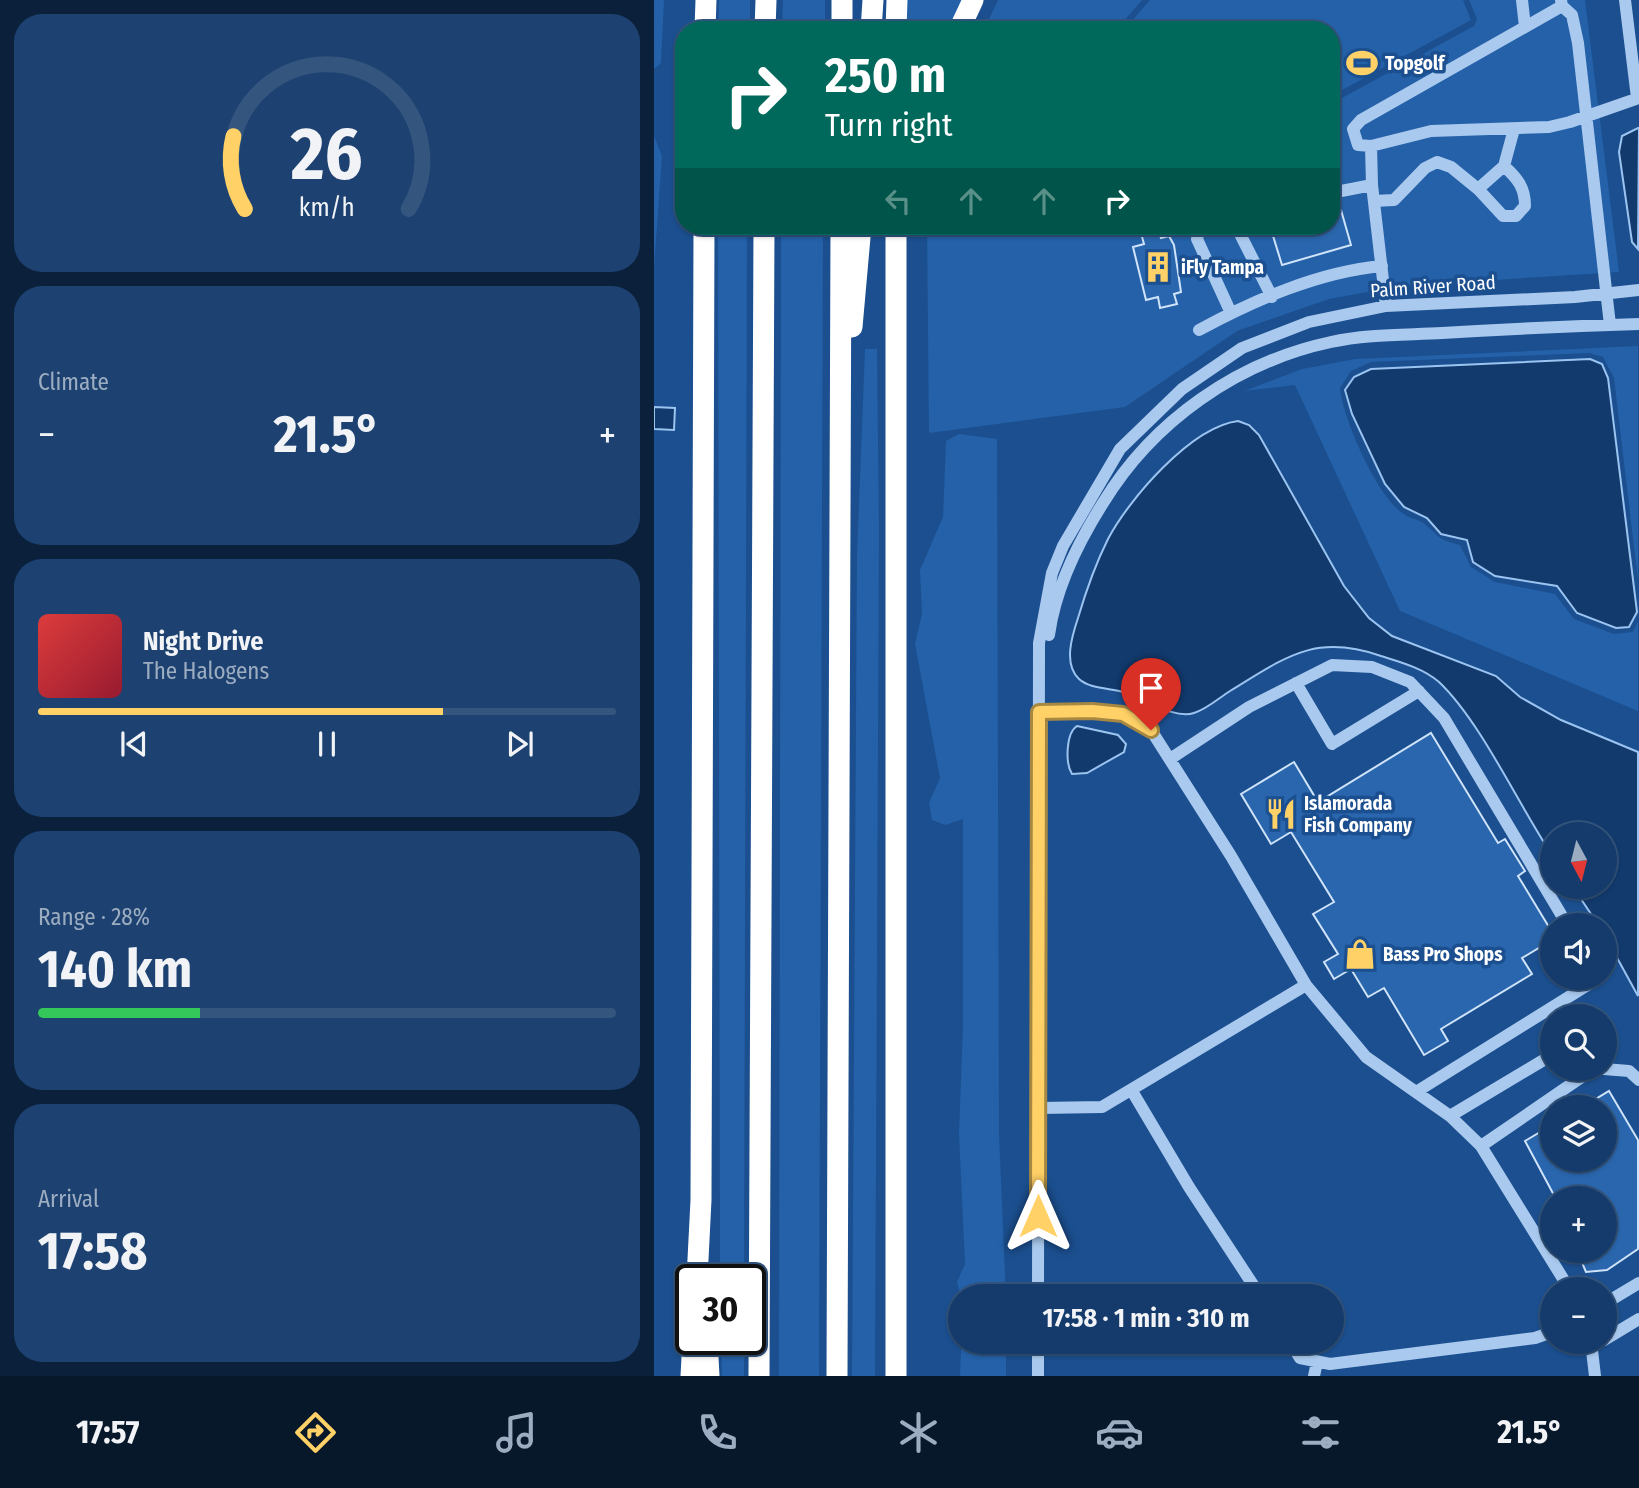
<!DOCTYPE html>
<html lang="en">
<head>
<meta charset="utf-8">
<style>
  :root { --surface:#143b6b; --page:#1d4271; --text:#f1f3f6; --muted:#9dadc1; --line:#33557e; --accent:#ffd166 }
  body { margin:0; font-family:"Fira Sans Condensed",sans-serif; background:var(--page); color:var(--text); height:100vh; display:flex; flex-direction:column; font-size:26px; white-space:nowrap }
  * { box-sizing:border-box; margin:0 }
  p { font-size:23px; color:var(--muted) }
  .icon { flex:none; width:38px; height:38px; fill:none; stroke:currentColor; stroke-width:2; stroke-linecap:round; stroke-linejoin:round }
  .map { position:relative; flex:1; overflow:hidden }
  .side { display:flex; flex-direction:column; gap:14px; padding:14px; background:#0b203b; width:654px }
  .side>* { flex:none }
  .banner { position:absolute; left:21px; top:21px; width:665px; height:214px; border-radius:28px; box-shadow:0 2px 5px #0004,0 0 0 2px var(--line); background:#00695c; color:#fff; overflow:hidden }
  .needle { width:46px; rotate:173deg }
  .tools { position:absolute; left:886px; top:822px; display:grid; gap:14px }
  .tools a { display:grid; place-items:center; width:77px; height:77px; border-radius:50%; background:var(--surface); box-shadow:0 2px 5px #0004,0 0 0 2px var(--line); font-size:35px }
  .speed { position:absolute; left:21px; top:1264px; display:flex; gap:14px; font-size:35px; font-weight:700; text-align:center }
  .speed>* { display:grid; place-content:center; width:91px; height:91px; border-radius:50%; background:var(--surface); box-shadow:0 2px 5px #0004,0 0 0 2px var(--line); line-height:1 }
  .speed .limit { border:4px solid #111; border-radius:10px; background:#fff; color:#111 }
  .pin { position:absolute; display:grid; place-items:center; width:60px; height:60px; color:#fff; margin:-72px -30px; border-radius:50% 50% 50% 0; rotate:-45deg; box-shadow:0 0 7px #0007 }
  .pin .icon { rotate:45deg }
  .me { position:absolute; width:77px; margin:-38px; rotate:0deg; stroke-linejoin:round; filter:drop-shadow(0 0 5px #0008) }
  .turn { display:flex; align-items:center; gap:24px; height:147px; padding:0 35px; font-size:32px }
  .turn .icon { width:91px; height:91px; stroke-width:2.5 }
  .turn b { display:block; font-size:49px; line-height:60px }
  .lanes { display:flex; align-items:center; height:66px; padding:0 35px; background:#0003; justify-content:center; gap:35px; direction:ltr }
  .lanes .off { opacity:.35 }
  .big { font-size:52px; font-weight:700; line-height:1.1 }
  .side .card { flex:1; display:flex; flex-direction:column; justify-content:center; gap:10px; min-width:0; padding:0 24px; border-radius:28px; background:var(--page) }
  .side .dial { align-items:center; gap:0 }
  .dial svg { height:182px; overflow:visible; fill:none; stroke:var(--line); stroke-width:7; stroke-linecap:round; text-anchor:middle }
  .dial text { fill:var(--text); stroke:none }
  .song { display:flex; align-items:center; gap:21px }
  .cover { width:84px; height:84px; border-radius:10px; background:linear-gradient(135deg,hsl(0 70% 55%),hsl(350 70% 35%)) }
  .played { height:7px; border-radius:4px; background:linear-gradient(90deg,var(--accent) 70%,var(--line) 70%) }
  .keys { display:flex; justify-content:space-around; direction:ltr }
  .heat { display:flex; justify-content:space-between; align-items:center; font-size:38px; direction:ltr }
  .charge { height:10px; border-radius:5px; background:linear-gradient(90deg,#34c759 28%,var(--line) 0) }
  .trip { position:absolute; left:294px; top:1284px; width:396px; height:70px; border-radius:35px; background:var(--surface); box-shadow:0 2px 5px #0004,0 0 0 2px var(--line); font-weight:700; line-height:70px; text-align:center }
  .tab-bar { display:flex; height:112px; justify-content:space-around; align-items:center; background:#08182b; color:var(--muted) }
  .tab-bar .icon { width:49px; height:49px }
  .tab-bar .active { color:var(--accent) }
  .tab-bar b { font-size:32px; color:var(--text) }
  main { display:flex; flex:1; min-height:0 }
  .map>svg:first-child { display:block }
  .green { fill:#2461a8 }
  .water { fill:#123a6d; stroke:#9cc4f0; stroke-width:2 }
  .building { fill:#2a66ad; stroke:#cfe3fa; stroke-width:2 }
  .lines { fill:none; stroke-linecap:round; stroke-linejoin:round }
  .minor { stroke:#a9c9ee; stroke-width:12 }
  .highway { stroke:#fff; stroke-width:21 }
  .route-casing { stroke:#a68842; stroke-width:18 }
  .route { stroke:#ffd166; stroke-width:12 }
  .labels { text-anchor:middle; stroke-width:7; stroke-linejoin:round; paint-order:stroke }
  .poi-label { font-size:19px; font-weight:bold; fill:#fff; stroke:#1b4f8f; text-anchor:start }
  .street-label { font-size:19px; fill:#fff; stroke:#1b4f8f }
</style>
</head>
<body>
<main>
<section class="side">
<div class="card dial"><svg viewBox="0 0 100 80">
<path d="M14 69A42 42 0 1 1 86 69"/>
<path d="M14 69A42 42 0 0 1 9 37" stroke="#ffd166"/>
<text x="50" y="56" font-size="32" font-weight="700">26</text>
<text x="50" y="72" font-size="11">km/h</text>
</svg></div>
<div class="card"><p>Climate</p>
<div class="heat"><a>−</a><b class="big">21.5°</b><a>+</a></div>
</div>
<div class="card">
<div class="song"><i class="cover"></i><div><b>Night Drive</b><p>The Halogens</p></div></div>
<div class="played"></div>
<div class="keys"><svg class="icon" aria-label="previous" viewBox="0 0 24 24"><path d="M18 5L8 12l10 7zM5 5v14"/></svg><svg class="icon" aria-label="pause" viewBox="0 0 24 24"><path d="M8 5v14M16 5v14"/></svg><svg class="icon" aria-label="next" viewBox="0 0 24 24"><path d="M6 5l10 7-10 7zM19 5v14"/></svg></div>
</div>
<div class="card"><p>Range · 28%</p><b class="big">140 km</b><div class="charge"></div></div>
<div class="card"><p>Arrival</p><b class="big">17:58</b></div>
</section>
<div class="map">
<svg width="985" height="1376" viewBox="0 0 985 1376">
  <rect width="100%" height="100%" fill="#1b4f8f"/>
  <!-- green -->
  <path class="green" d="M0,0H10L7,63L0,69Z
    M65,0H96V30H64Z
    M129,0H171V30H128Z
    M250,0H312L299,30H250Z
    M344,0H488L462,30H330Z
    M496,0H809L817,20L677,96V30H470Z
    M815,0H931L965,272L746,286L675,299L583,331L471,407L275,433L273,226H677V104L820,26L823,19Z
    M0,136L8,156L0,268Z
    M64,226H93L90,1279H66Z
    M127,226H169L165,1376H125Z
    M984,346V581L960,378L949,357L935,353L717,362L697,371L686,388C689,419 722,493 747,512C753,518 764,519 771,524C787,538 783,539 806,545L817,567L841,582L901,594L920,619L960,634L979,632L984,621V711L746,611L641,385L590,391L648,369L701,359Z
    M211,349H223L225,530L221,1376H198L203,556Z
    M305,434L343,439L345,1135L352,1297H307L303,1282L311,1264L305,1134L309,1026V819L291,825L278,820L275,803L286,778L261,644L268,614L266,570L289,517L292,441Z
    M67,1339H90V1376H68Z
    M311,1342H352V1376H306L307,1349Z"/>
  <!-- water -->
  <path class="water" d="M984,128H985L984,249L978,242L965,152L968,136Z
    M936,359L948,364L954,378L983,612L975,627L962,628L923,613L903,586L841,576L819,562L813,540L787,534L773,518L750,507L731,484L698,414L691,390L700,377L717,369Z
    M0,407L21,408L20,430L0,429Z
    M584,421L595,425L605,435L690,586L715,618L738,636L842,676L866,697L907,720L984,752V996L950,934V926H945L919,887H950V835H898V855C864,804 827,722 785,682C769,668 746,662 727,656C661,633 632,657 576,691C565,698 553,709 540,713C519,720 490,697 470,692C456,688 436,689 425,679C409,664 418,636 424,618C432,591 441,565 454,539C475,499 537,427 584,421Z
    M423,726L464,735L472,744L470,752L433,773L418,774C411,763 412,733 423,726Z"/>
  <!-- building -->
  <path class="building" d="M687,210L697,245L628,265L616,226H677V213Z
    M504,229L507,238L515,236L520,245L527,292L520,294L523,304L506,308L504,297L492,300L479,247L490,244L487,233Z
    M777,733L844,843L851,839L871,871L864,876L898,932V940L868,958L878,974L787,1029L794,1041L770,1055L730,988L714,997L697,969L680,979L670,962L684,954L659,914L680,902L637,832L617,844L587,794L640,762L664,802Z
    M955,1091L984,1140V1249L953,1270L932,1272L923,1251H950V1199H902L871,1141L898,1125V1160H950V1108H927Z"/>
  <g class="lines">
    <!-- minor -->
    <path class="minor" d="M868,0L871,27
      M907,0L908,6L918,15L924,43L956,325
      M971,0L983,98
      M908,6L707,120L699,129L704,145L717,146L777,131L895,127L916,122L985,98
      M717,146L718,185L732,306
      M824,189L849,216H862L871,206C871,187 863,178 850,166
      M677,193L718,185
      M720,201L740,200L771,168L783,162L797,167L824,189L850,166L860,129
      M561,226L545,230L543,239L577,313
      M582,226L618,297
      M545,330C601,300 664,272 728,266
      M395,635C401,590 425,541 449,503C499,421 583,362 677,342C712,334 752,335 788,333C854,329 919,326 985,324
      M642,683L678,744L765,691
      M385,712L438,711L469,714L497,730L577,856L652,985L712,1057L796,1116L827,1146L916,1290
      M516,759L595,707L678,665L718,667L756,682L790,718L914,926
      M950,1069L975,1071L985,1080
      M478,1091L535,1187L607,1297
      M762,1092L945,978
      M385,1108L448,1107L652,985
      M796,1116L898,1055
      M827,1146L935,1072L948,1069
      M384,1297L385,643L398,573L409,546L466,449L528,389L588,348L655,322L732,306L921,297L985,290
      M950,1304L985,1283
      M950,1340L985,1319
      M636,1342L646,1358L676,1364L881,1338L898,1332
      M937,1342L941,1376
      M384,1376V1342
      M660,1376L663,1362"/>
    <!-- highway -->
    <path class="highway" d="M51,30L52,0
      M111,30L112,0
      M188,30V0
      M217,30L219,0
      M242,30L243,0
      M305,30L319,0
      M198,327L207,226
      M43,1279L47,1200L50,226
      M53,1339L55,1376
      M37,1376L39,1339
      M105,1376L110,226
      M183,1376L187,226
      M242,1376V226"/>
  </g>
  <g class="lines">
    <defs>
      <path id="route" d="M384,1216L385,712L438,711L469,714L497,730"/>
    </defs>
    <!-- route casing -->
    <use href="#route" class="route-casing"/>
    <!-- route -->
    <use href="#route" class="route"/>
  </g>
  <!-- icons -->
  <defs>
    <symbol id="stadium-bare" viewBox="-9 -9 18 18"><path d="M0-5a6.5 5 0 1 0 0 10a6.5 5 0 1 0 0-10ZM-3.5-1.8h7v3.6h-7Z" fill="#ffd166" stroke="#1b4f8f" stroke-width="2.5" paint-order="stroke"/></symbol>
    <symbol id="building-bare" viewBox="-9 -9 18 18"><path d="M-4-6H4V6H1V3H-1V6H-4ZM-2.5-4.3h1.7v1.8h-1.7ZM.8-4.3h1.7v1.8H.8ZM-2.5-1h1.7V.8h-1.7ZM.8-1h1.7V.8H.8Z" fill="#ffd166" stroke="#1b4f8f" stroke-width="2.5" paint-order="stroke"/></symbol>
    <symbol id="restaurant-bare" viewBox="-9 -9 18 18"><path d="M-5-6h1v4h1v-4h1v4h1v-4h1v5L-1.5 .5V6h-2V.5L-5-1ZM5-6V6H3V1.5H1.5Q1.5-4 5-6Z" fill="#ffd166" stroke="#1b4f8f" stroke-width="2.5" paint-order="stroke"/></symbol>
    <symbol id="shop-bare" viewBox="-9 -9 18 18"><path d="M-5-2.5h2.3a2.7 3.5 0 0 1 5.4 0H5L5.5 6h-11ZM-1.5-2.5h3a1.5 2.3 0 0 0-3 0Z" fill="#ffd166" stroke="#1b4f8f" stroke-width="2.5" paint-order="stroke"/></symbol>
  </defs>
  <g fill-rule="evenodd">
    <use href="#stadium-bare" x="686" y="41" width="44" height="44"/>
    <use href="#building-bare" x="482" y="245" width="44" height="44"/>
    <use href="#restaurant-bare" x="605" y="792" width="44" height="44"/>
    <use href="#shop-bare" x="684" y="932" width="44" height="44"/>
  </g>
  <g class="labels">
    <!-- poi labels -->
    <g class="poi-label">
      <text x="731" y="70">Topgolf</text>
      <text x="527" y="274">iFly Tampa</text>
      <text x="650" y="810">Islamorada<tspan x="650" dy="22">Fish Company</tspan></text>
      <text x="729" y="961">Bass Pro Shops</text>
    </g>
    <!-- street labels -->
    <g class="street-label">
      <text transform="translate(779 286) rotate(-4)" y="7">Palm River Road</text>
    </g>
  </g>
</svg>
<div class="tools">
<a><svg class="needle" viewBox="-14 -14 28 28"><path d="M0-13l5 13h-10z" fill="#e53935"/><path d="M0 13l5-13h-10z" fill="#9dadc1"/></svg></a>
<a><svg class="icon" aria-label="sound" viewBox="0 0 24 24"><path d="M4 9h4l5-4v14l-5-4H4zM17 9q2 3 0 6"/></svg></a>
<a><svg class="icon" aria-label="search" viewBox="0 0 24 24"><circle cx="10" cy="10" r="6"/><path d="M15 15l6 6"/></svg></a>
<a><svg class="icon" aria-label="layers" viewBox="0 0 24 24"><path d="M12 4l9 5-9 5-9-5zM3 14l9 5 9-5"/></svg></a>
<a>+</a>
<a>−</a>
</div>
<div class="speed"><div class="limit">30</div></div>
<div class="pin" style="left:497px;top:730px;background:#d93025"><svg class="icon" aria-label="arrive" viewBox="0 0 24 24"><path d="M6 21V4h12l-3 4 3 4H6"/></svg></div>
<svg class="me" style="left:384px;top:1216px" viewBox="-20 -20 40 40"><path d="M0-17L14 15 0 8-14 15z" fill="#ffd166" stroke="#fff" stroke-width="4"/></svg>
<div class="trip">17:58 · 1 min · 310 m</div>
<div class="banner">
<div class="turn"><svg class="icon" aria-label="right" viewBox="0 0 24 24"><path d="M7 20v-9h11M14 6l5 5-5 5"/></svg><div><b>250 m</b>Turn right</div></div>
<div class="lanes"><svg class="icon off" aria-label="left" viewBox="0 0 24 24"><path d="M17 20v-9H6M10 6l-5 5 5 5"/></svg><svg class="icon off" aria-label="ahead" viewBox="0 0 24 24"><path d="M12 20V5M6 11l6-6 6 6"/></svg><svg class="icon off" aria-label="ahead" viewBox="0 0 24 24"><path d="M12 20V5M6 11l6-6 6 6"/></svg><svg class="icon" aria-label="right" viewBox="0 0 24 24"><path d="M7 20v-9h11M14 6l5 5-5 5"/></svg></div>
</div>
</div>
</main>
<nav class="tab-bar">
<b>17:57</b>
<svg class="icon active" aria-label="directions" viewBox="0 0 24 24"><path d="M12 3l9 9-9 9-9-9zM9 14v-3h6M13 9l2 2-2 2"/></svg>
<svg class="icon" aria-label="music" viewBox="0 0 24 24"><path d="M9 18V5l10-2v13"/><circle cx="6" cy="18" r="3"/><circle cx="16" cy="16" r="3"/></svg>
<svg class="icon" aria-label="phone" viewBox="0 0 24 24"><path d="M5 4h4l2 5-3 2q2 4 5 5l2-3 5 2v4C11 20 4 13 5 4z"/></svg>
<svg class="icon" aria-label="climate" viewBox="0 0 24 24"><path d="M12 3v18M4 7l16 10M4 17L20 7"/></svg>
<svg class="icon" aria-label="car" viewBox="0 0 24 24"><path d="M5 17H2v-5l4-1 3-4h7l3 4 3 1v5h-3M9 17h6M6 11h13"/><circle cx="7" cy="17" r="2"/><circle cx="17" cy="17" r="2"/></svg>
<svg class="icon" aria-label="filters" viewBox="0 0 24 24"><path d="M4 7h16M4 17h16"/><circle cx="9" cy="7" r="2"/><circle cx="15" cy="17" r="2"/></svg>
<b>21.5°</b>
</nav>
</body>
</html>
